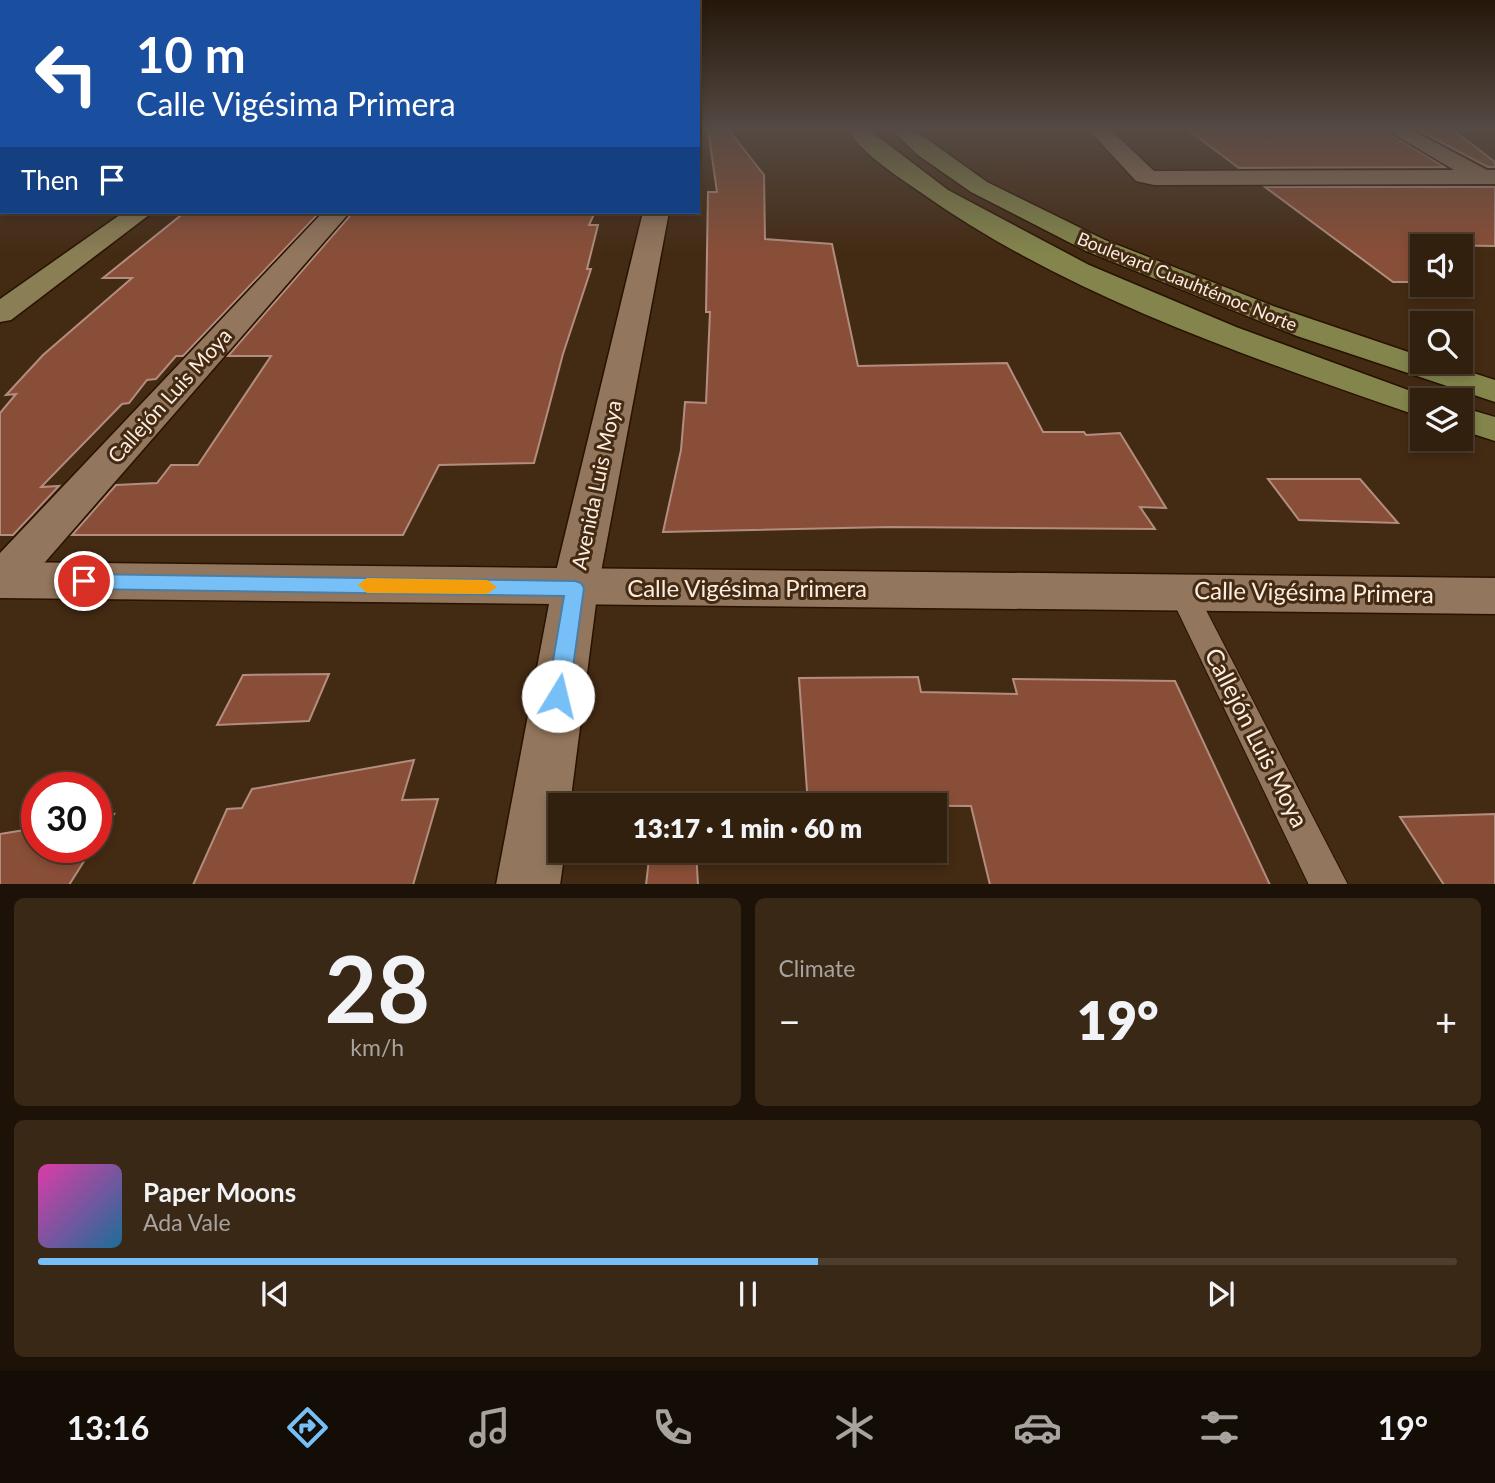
<!DOCTYPE html>
<html lang="en">
<head>
<meta charset="utf-8">
<style>
  :root { --surface:#32200e; --page:#3a2817; --text:#f1f3f6; --muted:#a8a39e; --line:#4d3e2e; --accent:#77c0f7 }
  body { margin:0; font-family:Lato,sans-serif; background:var(--page); color:var(--text); height:100vh; display:flex; flex-direction:column; font-size:26px; white-space:nowrap }
  * { box-sizing:border-box; margin:0 }
  p { font-size:23px; color:var(--muted) }
  .icon { flex:none; width:38px; height:38px; fill:none; stroke:currentColor; stroke-width:2; stroke-linecap:round; stroke-linejoin:round }
  .map { position:relative; height:884px; overflow:hidden }
  .panel { display:flex; flex-direction:column; gap:14px; padding:14px; background:#1c1208; flex:1 }
  .panel>* { flex:none }
  .banner { position:absolute; left:0px; top:0px; width:700px; height:214px; box-shadow:0 4px 10px #0003,0 0 0 2px var(--line); background:#1a4fa0; color:#fff; overflow:hidden }
  .buttons { position:absolute; left:1410px; top:234px; display:grid; gap:14px }
  .buttons a { display:grid; place-items:center; width:63px; height:63px; border-radius:0px; background:var(--surface); box-shadow:0 4px 10px #0003,0 0 0 2px var(--line); font-size:35px }
  .speed { position:absolute; left:21px; top:772px; display:flex; gap:14px; font-size:35px; font-weight:700; text-align:center }
  .speed>* { display:grid; place-content:center; width:91px; height:91px; border-radius:50%; background:var(--surface); box-shadow:0 4px 10px #0003,0 0 0 2px var(--line); line-height:1 }
  .speed .limit { border:10px solid #d22; background:#fff; color:#111 }
  .pin { position:absolute; display:grid; place-items:center; width:60px; height:60px; color:#fff; margin:-30px; border:4px solid #fff; border-radius:50%; box-shadow:0 2px 7px #0007 }
  .me { position:absolute; width:77px; margin:-38px; rotate:9deg; stroke-linejoin:round; filter:drop-shadow(0 0 5px #0008) }
  .turn { display:flex; align-items:center; gap:24px; height:147px; padding:0 21px; font-size:32px }
  .turn .icon { width:91px; height:91px; stroke-width:2.5 }
  .turn b { display:block; font-size:49px; line-height:60px }
  .then { display:flex; align-items:center; height:66px; padding:0 21px; background:#0003; gap:14px; font-size:26px }
  .big { font-size:52px; font-weight:800; line-height:1.1 }
  .panel .widget { flex:1; display:flex; flex-direction:column; justify-content:center; gap:10px; min-width:0; padding:0 24px; border-radius:10px; background:var(--page) }
  .panel .dial { align-items:center; gap:0 }
  .dial b { font-size:91px; line-height:1 }
  .song { display:flex; align-items:center; gap:21px }
  .cover { width:84px; height:84px; border-radius:10px; background:linear-gradient(135deg,hsl(320 70% 55%),hsl(200 70% 35%)) }
  .played { height:7px; border-radius:4px; background:linear-gradient(90deg,var(--accent) 55%,var(--line) 55%) }
  .keys { display:flex; justify-content:space-around; direction:ltr }
  .heat { display:flex; justify-content:space-between; align-items:center; font-size:38px; direction:ltr }
  .panel .tiles { flex:1; display:grid; gap:14px; grid-template-columns:1fr 1fr }
  .widget:last-child { grid-column:span 2 }
  .trip { position:absolute; left:548px; top:793px; width:399px; height:70px; border-radius:0px; background:var(--surface); box-shadow:0 4px 10px #0003,0 0 0 2px var(--line); font-weight:800; line-height:70px; text-align:center }
  .tabs { display:flex; height:112px; justify-content:space-around; align-items:center; background:#140d06; color:var(--muted) }
  .tabs .icon { width:49px; height:49px }
  .tabs .current { color:var(--accent) }
  .tabs b { font-size:32px; color:var(--text) }
  .map>svg:first-child { display:block }
  .building { fill:#894e37; stroke:#b38d7f; stroke-width:2 }
  .lines { fill:none; stroke-linecap:round; stroke-linejoin:round }
  .service-casing { stroke:#281200; stroke-width:2 }
  .minor-casing { stroke:#281200; stroke-width:3 }
  .tertiary-casing { stroke:#281200; stroke-width:3 }
  .secondary-casing { stroke:#281200; stroke-width:3 }
  .primary-casing { stroke:#281200; stroke-width:3 }
  .service { fill:#92765d; fill-rule:evenodd }
  .minor { fill:#92765d; fill-rule:evenodd }
  .tertiary { fill:#92765d; fill-rule:evenodd }
  .secondary { fill:#8a7e55; fill-rule:evenodd }
  .primary { fill:#83854d; fill-rule:evenodd }
  .route { fill:#77c0f7; stroke:#4d7da1; stroke-width:2 }
  .slow { fill:#f59e0b }
  .labels { text-anchor:middle; stroke-width:6; stroke-linejoin:round; paint-order:stroke }
  .far-street-label { font-size:18px; fill:#fdecdf; stroke:#432a13 }
  .street-label { font-size:21px; fill:#fdecdf; stroke:#432a13 }
  .near-street-label { font-size:24px; fill:#fdecdf; stroke:#432a13 }
</style>
</head>
<body>
<div class="map">
<svg width="1495" height="885" viewBox="0 0 1495 885">
  <rect width="100%" height="100%" fill="#432a13"/>
  <!-- building -->
  <path class="building" d="M708,129H728L764,175L765,239L832,244L858,366L1007,363L1043,432H1084L1086,435L1120,433L1166,508L1140,507L1155,529L889,527L663,532L681,450L685,402L706,403L710,312H706L708,192H717Z
    M1187,129H1382L1445,167L1239,168Z
    M1416,129H1452L1495,162V167H1488Z
    M1265,187H1495V246L1423,245V282H1393Z
    M185,212H320L183,356H176L156,379L147,380L129,403L122,404L41,487L59,486L13,535H0V413L16,394L6,395L43,355L132,278H103Z
    M353,212H595L589,225H598L587,269H591L563,354L534,463L439,465L403,535H72L116,485L157,483L171,465H198L271,356H228Z
    M1268,479H1360L1398,523L1299,520Z
    M329,674L309,721L217,725L243,675Z
    M918,677L921,692L1017,694L1013,679L1175,681L1270,885H990L971,806L808,805L799,678Z
    M414,760L402,800L438,799L413,885H193L227,809L242,808L252,789Z
    M114,814L96,842V817Z
    M1495,814V885H1444L1400,817Z
    M37,828V847H93L69,885H0V834Z
    M650,850H696L698,885H646Z"/>
  <g class="lines">
    <defs>
      <path id="service" d="M1182,580L1192,583L1348,885H1309L1168,591L1172,583Z"/>
      <path id="minor" d="M1088,129H1110L1154,171L1454,170L1385,129H1410L1487,170H1495V184L1154,185L1136,181Z
        M0,168H2V182H0Z
        M323,212H350L19,592L0,597V553Z
        M643,212H669L598,588L570,805H560V850H565L560,885H496L552,588Z"/>
      <path id="tertiary" d="M0,562L1495,578V614L0,598Z"/>
      <path id="secondary" d="M124,212H153L11,320L0,322V299Z"/>
      <path id="primary" d="M846,129H868L948,190L1089,265L1236,327L1438,401H1423V416L1410,413C1244,355 1068,296 923,194C897,176 864,155 846,129Z
        M891,129H913L987,182L1105,240L1273,306L1423,357V362H1439L1495,380V402L1297,336L1086,251L971,192L918,155Z
        M1461,407L1495,417V441L1461,430Z"/>
    </defs>
    <!-- service casing -->
    <use href="#service" class="service-casing"/>
    <!-- minor casing -->
    <use href="#minor" class="minor-casing"/>
    <!-- tertiary casing -->
    <use href="#tertiary" class="tertiary-casing"/>
    <!-- secondary casing -->
    <use href="#secondary" class="secondary-casing"/>
    <!-- primary casing -->
    <use href="#primary" class="primary-casing"/>
    <!-- service -->
    <use href="#service" class="service"/>
    <!-- minor -->
    <use href="#minor" class="minor"/>
    <!-- tertiary -->
    <use href="#tertiary" class="tertiary"/>
    <!-- secondary -->
    <use href="#secondary" class="secondary"/>
    <!-- primary -->
    <use href="#primary" class="primary"/>
  </g>
  <!-- sky -->
  <linearGradient id="sky" x2="0" y2="1"><stop stop-color="#25170a"/><stop offset="0.51" stop-color="#554a44"/><stop offset="1" stop-color="#554a44" stop-opacity="0"/></linearGradient>
  <rect width="1495" height="253" fill="url(#sky)"/>
  <!-- route -->
  <path class="route" d="M84,574L575,581L581,583L584,588L569,696L566,703L558,706L550,703L547,696L564,596L84,589L75,581Z"/>
  <!-- slow -->
  <path class="slow" d="M367,578L487,580L497,587L487,594L367,593L358,585Z"/>
  <g class="labels">
    <!-- far-street labels -->
    <g class="far-street-label">
      <text transform="translate(1187 282) rotate(22)" y="6">Boulevard Cuauhtémoc Norte</text>
    </g>
    <!-- street labels -->
    <g class="street-label">
      <text transform="translate(170 396) rotate(-48)" y="7">Callejón Luis Moya</text>
      <text transform="translate(597 485) rotate(-78)" y="7">Avenida Luis Moya</text>
    </g>
    <!-- near-street labels -->
    <g class="near-street-label">
      <text x="747" y="597">Calle Vigésima Primera</text>
      <text transform="translate(1314 593) rotate(1)" y="8">Calle Vigésima Primera</text>
      <text transform="translate(1256 738) rotate(63)" y="8">Callejón Luis Moya</text>
    </g>
  </g>
</svg>
<div class="buttons">
<a><svg class="icon" aria-label="sound" viewBox="0 0 24 24"><path d="M4 9h4l5-4v14l-5-4H4zM17 9q2 3 0 6"/></svg></a>
<a><svg class="icon" aria-label="search" viewBox="0 0 24 24"><circle cx="10" cy="10" r="6"/><path d="M15 15l6 6"/></svg></a>
<a><svg class="icon" aria-label="layers" viewBox="0 0 24 24"><path d="M12 4l9 5-9 5-9-5zM3 14l9 5 9-5"/></svg></a>
</div>
<div class="speed"><div class="limit">30</div></div>
<div class="pin" style="left:84px;top:581px;background:#d93025"><svg class="icon" aria-label="arrive" viewBox="0 0 24 24"><path d="M6 21V4h12l-3 4 3 4H6"/></svg></div>
<svg class="me" style="left:558px;top:696px" viewBox="-20 -20 40 40"><circle r="19" fill="#fff"/><path d="M0-13L10 11 0 6-10 11z" fill="#77c0f7"/></svg>
<div class="trip">13:17 · 1 min · 60 m</div>
<div class="banner">
<div class="turn"><svg class="icon" aria-label="left" viewBox="0 0 24 24"><path d="M17 20v-9H6M10 6l-5 5 5 5"/></svg><div><b>10 m</b>Calle Vigésima Primera</div></div>
<div class="then">Then<svg class="icon" aria-label="arrive" viewBox="0 0 24 24"><path d="M6 21V4h12l-3 4 3 4H6"/></svg></div>
</div>
</div>
<section class="panel">
<div class="tiles">
<div class="widget dial"><b>28</b><p>km/h</p></div>
<div class="widget"><p>Climate</p>
<div class="heat"><a>−</a><b class="big">19°</b><a>+</a></div>
</div>
<div class="widget">
<div class="song"><i class="cover"></i><div><b>Paper Moons</b><p>Ada Vale</p></div></div>
<div class="played"></div>
<div class="keys"><svg class="icon" aria-label="previous" viewBox="0 0 24 24"><path d="M18 5L8 12l10 7zM5 5v14"/></svg><svg class="icon" aria-label="pause" viewBox="0 0 24 24"><path d="M8 5v14M16 5v14"/></svg><svg class="icon" aria-label="next" viewBox="0 0 24 24"><path d="M6 5l10 7-10 7zM19 5v14"/></svg></div>
</div>
</div>
</section>
<nav class="tabs">
<b>13:16</b>
<svg class="icon current" aria-label="directions" viewBox="0 0 24 24"><path d="M12 3l9 9-9 9-9-9zM9 14v-3h6M13 9l2 2-2 2"/></svg>
<svg class="icon" aria-label="music" viewBox="0 0 24 24"><path d="M9 18V5l10-2v13"/><circle cx="6" cy="18" r="3"/><circle cx="16" cy="16" r="3"/></svg>
<svg class="icon" aria-label="phone" viewBox="0 0 24 24"><path d="M5 4h4l2 5-3 2q2 4 5 5l2-3 5 2v4C11 20 4 13 5 4z"/></svg>
<svg class="icon" aria-label="climate" viewBox="0 0 24 24"><path d="M12 3v18M4 7l16 10M4 17L20 7"/></svg>
<svg class="icon" aria-label="car" viewBox="0 0 24 24"><path d="M5 17H2v-5l4-1 3-4h7l3 4 3 1v5h-3M9 17h6M6 11h13"/><circle cx="7" cy="17" r="2"/><circle cx="17" cy="17" r="2"/></svg>
<svg class="icon" aria-label="filters" viewBox="0 0 24 24"><path d="M4 7h16M4 17h16"/><circle cx="9" cy="7" r="2"/><circle cx="15" cy="17" r="2"/></svg>
<b>19°</b>
</nav>
</body>
</html>
